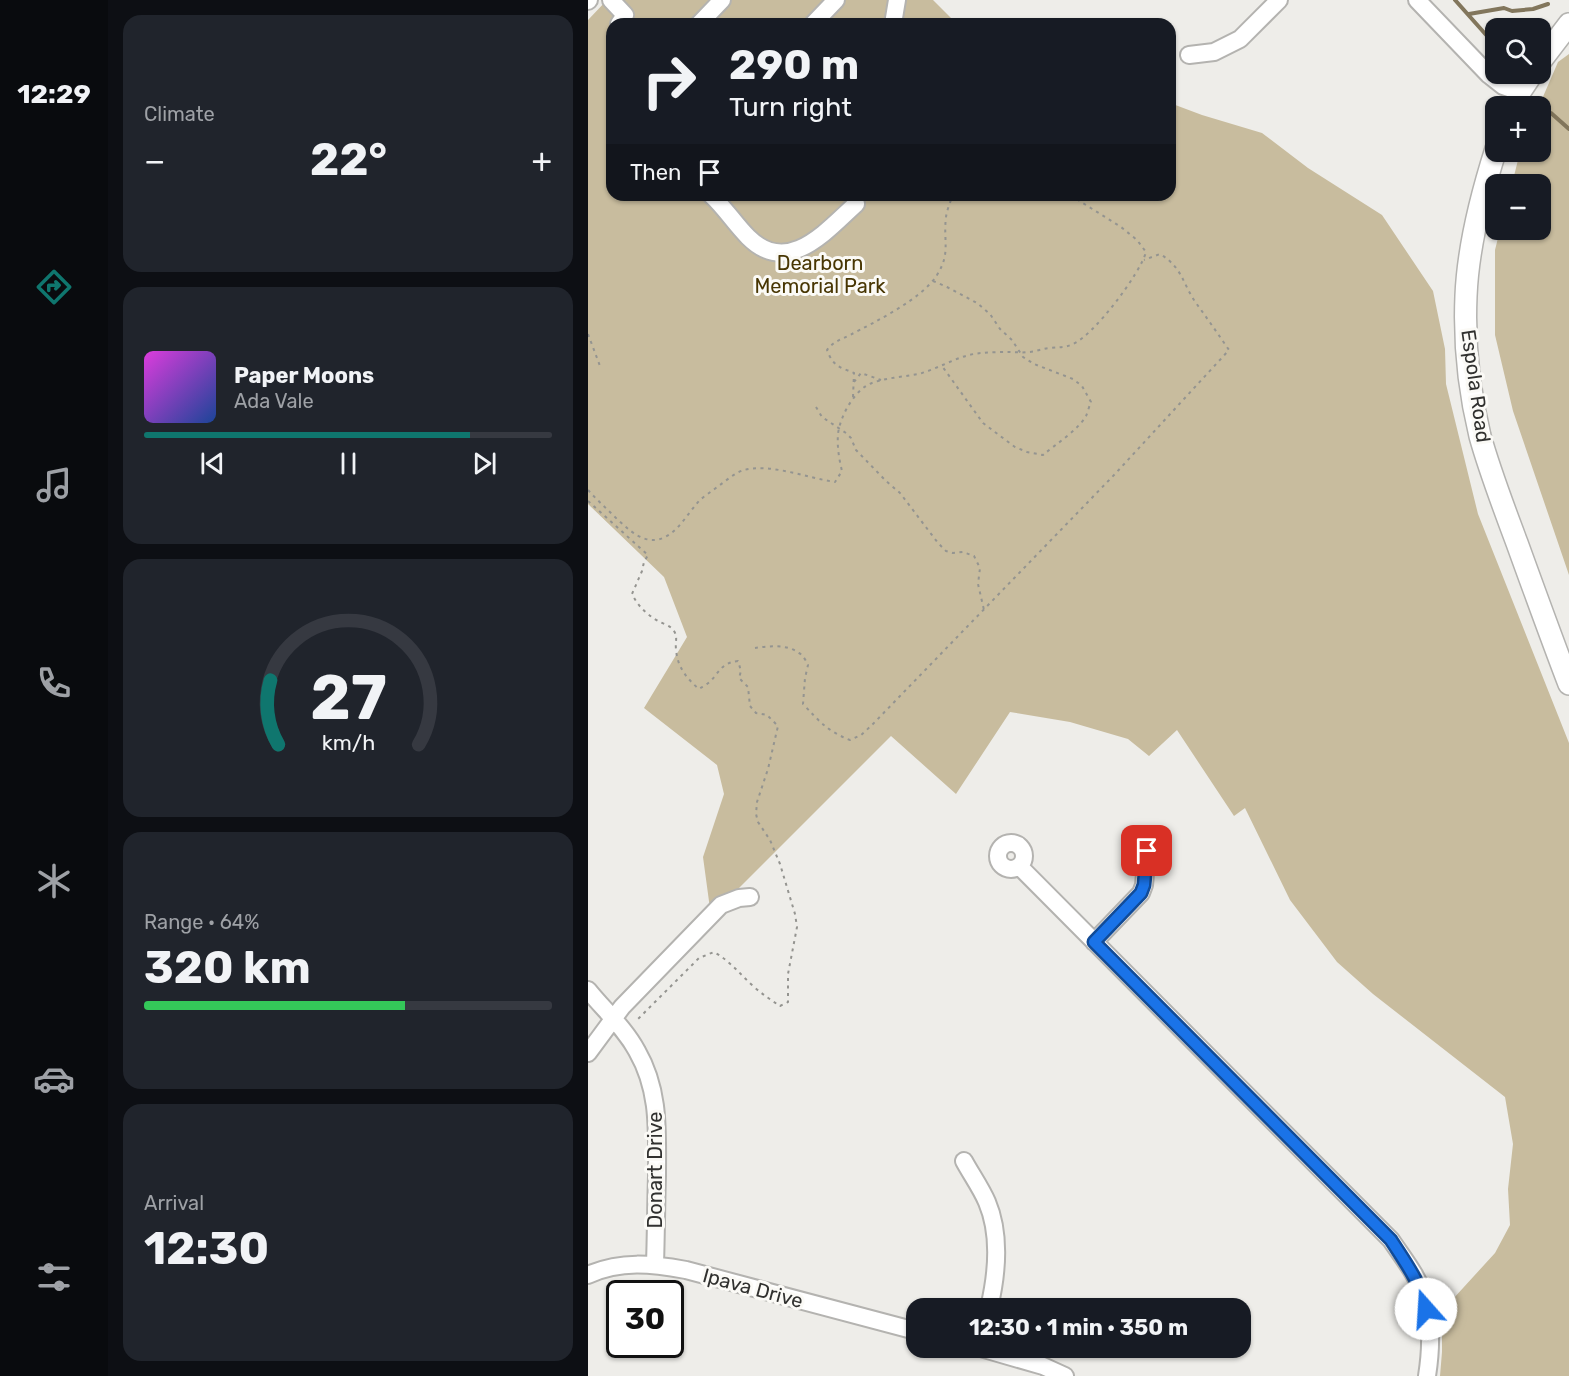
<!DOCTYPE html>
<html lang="en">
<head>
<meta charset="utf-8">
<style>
  :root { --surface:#171b24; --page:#20242c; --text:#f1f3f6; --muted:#9ea1a6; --line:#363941; --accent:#0f766e }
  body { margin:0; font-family:Rubik,sans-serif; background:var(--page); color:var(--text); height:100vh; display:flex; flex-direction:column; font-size:22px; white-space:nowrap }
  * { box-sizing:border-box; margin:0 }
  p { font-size:20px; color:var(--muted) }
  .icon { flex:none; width:33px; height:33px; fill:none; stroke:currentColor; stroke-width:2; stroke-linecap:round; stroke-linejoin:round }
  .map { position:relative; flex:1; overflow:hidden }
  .panel { display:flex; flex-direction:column; gap:15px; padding:15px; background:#0d0f14; width:480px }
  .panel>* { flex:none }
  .banner { position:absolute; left:18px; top:18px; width:570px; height:183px; border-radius:18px; box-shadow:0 2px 4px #0004; background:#171b24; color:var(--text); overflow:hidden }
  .controls { position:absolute; left:897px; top:18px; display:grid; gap:12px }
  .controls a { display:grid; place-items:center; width:66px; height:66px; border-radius:12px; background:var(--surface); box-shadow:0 2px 4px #0004; font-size:30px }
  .speed { position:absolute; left:18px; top:1280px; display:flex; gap:12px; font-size:30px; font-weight:700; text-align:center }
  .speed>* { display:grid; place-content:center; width:78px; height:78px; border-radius:50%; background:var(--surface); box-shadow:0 2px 4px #0004; line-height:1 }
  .speed .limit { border:3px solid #111; border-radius:9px; background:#fff; color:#111 }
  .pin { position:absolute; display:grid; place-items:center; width:51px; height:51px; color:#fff; margin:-26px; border-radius:12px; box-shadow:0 3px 9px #0006 }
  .me { position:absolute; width:66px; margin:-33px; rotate:341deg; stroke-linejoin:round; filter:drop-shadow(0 0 4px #0008) }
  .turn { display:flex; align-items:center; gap:21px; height:126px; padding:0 24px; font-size:27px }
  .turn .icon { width:78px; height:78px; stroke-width:2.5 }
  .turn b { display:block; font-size:42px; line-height:51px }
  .then { display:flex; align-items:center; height:57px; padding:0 24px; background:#0003; gap:12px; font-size:22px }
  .big { font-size:45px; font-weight:700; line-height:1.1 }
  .panel .widget { flex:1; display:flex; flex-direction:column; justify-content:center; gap:9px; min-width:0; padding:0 21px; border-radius:18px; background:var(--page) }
  .panel .dial { align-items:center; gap:0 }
  .dial svg { height:156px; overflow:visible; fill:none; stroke:var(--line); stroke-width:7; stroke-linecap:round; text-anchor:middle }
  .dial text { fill:var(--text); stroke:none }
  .song { display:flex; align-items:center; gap:18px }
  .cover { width:72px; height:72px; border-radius:9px; background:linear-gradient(135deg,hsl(300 70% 55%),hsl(220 70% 35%)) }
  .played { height:6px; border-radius:3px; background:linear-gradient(90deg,var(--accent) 80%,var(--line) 80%) }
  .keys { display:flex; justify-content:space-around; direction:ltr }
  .heat { display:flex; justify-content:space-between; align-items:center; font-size:33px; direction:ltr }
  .charge { height:9px; border-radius:4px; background:linear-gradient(90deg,#34c759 64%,var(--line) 0) }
  .trip { position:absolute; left:318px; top:1298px; width:345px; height:60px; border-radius:18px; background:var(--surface); box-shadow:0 2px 4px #0004; font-weight:700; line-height:60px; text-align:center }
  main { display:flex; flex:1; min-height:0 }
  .tabs { display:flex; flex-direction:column; width:108px; justify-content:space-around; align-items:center; background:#090b0e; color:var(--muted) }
  .tabs .icon { width:42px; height:42px }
  .tabs .active { color:var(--accent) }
  .tabs b { font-size:27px; color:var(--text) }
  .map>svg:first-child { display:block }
  .green { fill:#c8bc9e }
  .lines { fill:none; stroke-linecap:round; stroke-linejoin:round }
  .stream { stroke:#82765c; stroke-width:4 }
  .minor-casing { stroke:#b4b3b0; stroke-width:20 }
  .major-casing { stroke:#b4b3b0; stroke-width:24 }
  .path { stroke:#949490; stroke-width:2; stroke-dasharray:3 4.5; stroke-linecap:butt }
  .minor { stroke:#fff; stroke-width:16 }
  .major { stroke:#fff; stroke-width:21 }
  .route-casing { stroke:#114b97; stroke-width:15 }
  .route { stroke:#1a73e8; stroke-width:10 }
  .labels { text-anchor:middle; stroke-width:6; stroke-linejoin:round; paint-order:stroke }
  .park-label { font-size:20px; fill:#483603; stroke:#fbfaf6 }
  .street-label { font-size:20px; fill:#31312f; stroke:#fbfaf6 }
</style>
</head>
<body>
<main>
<nav class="tabs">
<b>12:29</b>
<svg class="icon active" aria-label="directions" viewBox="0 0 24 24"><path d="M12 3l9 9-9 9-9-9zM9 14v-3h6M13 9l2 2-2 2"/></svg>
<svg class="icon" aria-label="music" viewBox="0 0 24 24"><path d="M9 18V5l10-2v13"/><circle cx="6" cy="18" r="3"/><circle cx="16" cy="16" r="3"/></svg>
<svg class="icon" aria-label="phone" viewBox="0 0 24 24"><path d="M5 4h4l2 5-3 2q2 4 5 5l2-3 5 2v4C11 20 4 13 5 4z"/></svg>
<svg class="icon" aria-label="climate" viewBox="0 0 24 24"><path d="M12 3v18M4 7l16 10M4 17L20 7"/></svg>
<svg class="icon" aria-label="car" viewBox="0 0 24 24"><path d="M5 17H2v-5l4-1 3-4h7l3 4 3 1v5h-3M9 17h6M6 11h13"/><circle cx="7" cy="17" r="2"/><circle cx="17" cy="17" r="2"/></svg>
<svg class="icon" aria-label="filters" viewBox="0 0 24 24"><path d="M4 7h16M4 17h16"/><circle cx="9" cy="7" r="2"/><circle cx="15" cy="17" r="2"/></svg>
</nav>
<section class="panel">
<div class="widget"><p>Climate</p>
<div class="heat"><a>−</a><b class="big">22°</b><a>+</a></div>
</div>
<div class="widget">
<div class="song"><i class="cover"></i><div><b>Paper Moons</b><p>Ada Vale</p></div></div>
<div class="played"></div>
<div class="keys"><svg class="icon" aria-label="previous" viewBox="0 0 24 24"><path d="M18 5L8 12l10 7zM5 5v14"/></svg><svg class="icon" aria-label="pause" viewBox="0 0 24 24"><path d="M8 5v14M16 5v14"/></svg><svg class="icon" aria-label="next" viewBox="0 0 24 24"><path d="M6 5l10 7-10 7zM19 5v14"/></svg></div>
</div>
<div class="widget dial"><svg viewBox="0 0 100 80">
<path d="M14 69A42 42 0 1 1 86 69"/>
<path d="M14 69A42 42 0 0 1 10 36" stroke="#0f766e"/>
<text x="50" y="56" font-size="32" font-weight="700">27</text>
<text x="50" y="72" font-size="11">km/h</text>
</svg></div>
<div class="widget"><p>Range · 64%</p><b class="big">320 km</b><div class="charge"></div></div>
<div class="widget"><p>Arrival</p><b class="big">12:30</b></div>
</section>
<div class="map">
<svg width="981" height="1376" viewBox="0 0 981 1376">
  <rect width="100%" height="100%" fill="#eeede9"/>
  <!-- green -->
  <path class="green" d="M19,0H345L369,24H24V195H582V103L614,115L674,133L720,168L794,215L845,291L857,349L858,384L890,514L981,743V1376H852L854,1352V1311L907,1253L922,1225L920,1189L925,1144L917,1097L785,994L749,962L702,900L657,808L646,816L589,730L561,756L540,739L482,722L422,712L368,794L303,736L123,916L115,857L136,794L129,765L56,708L99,637L76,577L0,504V20Z
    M981,54V575L925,411L907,335V250L912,230H952V184H924L932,152H952V106H951L970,62Z"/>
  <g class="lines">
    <!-- stream -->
    <path class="stream" d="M867,0L908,46
      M881,14L916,8L924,11L945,9L960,4
      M963,113L981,129"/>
    <defs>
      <path id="minor" d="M23,0L37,15L31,24
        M829,0L901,75L915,86L932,92
        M0,1L1,0
        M111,24L134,0
        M225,24L248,0
        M305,24L309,0
        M601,55L626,52L652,39L691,0
        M123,195C137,208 147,224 160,237C200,277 238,231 268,204L266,195
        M410 856a13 13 0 1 1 26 0a13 13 0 1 1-26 0Z
        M432,867L803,1240C815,1258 830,1276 836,1297C844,1322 843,1351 839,1376
        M506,942L553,893L556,885L559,851
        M0,990C16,1010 36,1027 49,1051C72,1091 69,1131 69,1176C68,1206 68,1235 67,1264
        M0,1053L34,1007L133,905L151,898L162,897
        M376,1161C383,1174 393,1188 399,1202C413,1235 409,1274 401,1308
        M0,1275C33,1260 64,1264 98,1270L328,1331
        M389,1347L455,1366L477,1376"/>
      <path id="major" d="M952,62L981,24
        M926,106L932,92L944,74
        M908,149C893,196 880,246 878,296C876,342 881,391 892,436C902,472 916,508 929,543C946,590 963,637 981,684"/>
    </defs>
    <!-- minor casing -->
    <use href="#minor" class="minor-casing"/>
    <!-- major casing -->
    <use href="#major" class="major-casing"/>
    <!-- path -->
    <path class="path" d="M345,281L359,287L389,303L402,314L412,329L424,340L435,357L446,364L485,379L494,386L503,402C501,406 500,412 498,416C490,430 468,444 455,455L439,452L427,447L395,423L354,366
      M0,334L12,366
      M266,382L273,373L293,380
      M265,397L266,373C251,367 245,366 239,350C246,341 252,340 262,335C287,322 334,299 349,275C363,253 355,241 358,217C359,210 362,202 365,195
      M228,407L234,417L258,433L263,438L268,450L298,481L312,493L350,543L358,551L365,553L375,552L386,556L392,568L390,584L396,610
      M0,490C9,500 19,509 29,519C47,536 65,551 88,529C96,521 103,510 111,501C116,496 123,492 129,487C138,481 146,473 156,470C182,463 220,478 247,482L254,471C251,459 249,446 250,434C252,416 267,389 284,383C300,377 318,377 334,373C354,367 373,354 394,353C403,352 413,352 422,352C428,352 434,353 440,352C448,352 455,348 463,348C471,347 477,348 485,344C506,335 552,274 558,252L549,240L533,227L482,195
      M0,501L60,555L56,562L54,571L44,594C50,606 58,614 70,621C75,624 82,625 86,631C90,637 87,642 88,649C89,666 98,678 111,689C114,687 117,686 119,684C131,675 131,663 150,661L153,671L151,678L160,687L162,706L168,713L179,715L190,726L180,769L169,802L168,814L170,822L182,840L192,864L207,914L209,927L200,974V1002L192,1006C183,1000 174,994 165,986C152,974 142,961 126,952L111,958L49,1020
      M167,648C181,646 199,644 211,653C215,655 218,661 220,665L217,678L215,704C231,721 239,731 262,740L273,735L283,726L527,474L641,350C630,334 619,318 608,303C594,283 595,268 572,254L556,260"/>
    <!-- minor -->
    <use href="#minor" class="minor"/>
    <!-- major -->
    <use href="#major" class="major"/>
  </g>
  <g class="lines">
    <defs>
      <path id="route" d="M559,851L556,885L553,893L506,942L803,1240C817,1262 833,1283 838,1309"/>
    </defs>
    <!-- route casing -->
    <use href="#route" class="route-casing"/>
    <!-- route -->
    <use href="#route" class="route"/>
  </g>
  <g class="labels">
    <!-- park labels -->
    <g class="park-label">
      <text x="232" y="270">Dearborn<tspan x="232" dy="23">Memorial Park</tspan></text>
    </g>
    <!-- street labels -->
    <g class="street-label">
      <text transform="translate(888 386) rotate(82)" y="7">Espola Road</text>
      <text transform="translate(67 1170) rotate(-90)" y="7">Donart Drive</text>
      <text transform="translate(165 1288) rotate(15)" y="7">Ipava Drive</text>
    </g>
  </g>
</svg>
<div class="controls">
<a><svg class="icon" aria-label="search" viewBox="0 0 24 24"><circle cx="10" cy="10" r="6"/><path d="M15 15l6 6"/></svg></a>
<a>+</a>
<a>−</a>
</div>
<div class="speed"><div class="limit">30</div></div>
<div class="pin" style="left:559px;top:851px;background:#d93025"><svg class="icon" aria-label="arrive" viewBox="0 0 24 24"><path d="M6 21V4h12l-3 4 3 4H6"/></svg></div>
<svg class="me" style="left:838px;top:1309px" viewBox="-20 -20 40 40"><circle r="19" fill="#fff"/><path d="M0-13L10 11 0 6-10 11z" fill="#1a73e8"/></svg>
<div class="trip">12:30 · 1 min · 350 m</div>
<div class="banner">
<div class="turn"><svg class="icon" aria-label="right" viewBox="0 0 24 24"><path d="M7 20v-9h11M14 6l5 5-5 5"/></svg><div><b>290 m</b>Turn right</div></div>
<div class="then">Then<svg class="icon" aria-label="arrive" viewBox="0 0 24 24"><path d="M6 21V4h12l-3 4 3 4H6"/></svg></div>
</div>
</div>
</main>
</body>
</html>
